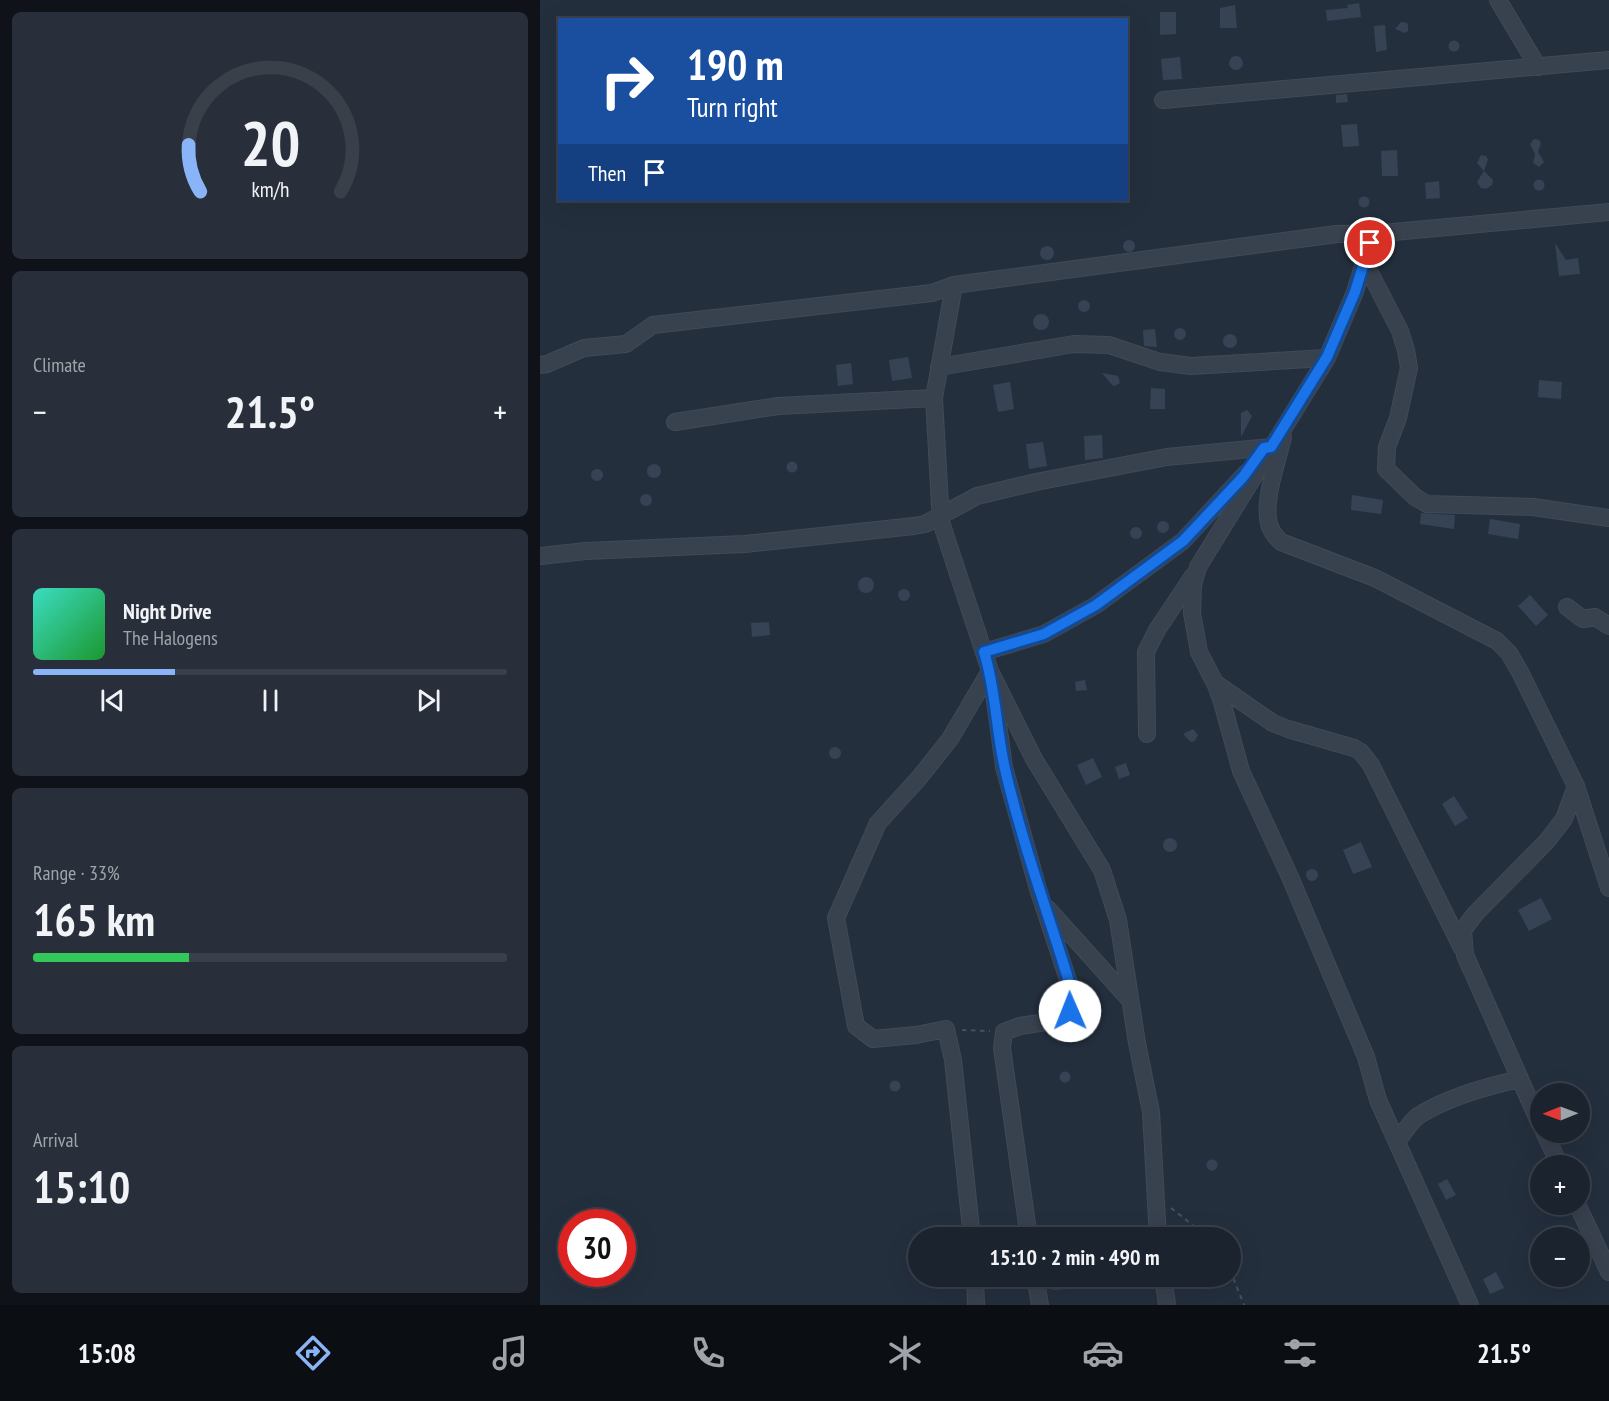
<!DOCTYPE html>
<html lang="en">
<head>
<meta charset="utf-8">
<style>
  :root { --surface:#1b232e; --page:#282f3a; --text:#f1f3f6; --muted:#a0a4aa; --line:#39404a; --accent:#8ab4f8 }
  body { margin:0; font-family:"PT Sans Narrow",sans-serif; background:var(--page); color:var(--text); height:100vh; display:flex; flex-direction:column; font-size:22px; white-space:nowrap }
  * { box-sizing:border-box; margin:0 }
  p { font-size:20px; color:var(--muted) }
  .icon { flex:none; width:33px; height:33px; fill:none; stroke:currentColor; stroke-width:2; stroke-linecap:round; stroke-linejoin:round }
  .map { position:relative; flex:1; overflow:hidden }
  .drawer { display:flex; flex-direction:column; gap:12px; padding:12px; background:#0f1319; width:540px }
  .drawer>* { flex:none }
  .hud { position:absolute; left:18px; top:18px; width:570px; height:183px; border-radius:0px; box-shadow:0 6px 24px #0002,0 0 0 2px var(--line); background:#1a4fa0; color:#fff; overflow:hidden }
  .needle { width:39px; rotate:269deg }
  .tools { position:absolute; left:990px; top:1083px; display:grid; gap:12px }
  .tools a { display:grid; place-items:center; width:60px; height:60px; border-radius:50%; background:var(--surface); box-shadow:0 6px 24px #0002,0 0 0 2px var(--line); font-size:30px }
  .speed { position:absolute; left:18px; top:1209px; display:flex; gap:12px; font-size:30px; font-weight:700; text-align:center }
  .speed>* { display:grid; place-content:center; width:78px; height:78px; border-radius:50%; background:var(--surface); box-shadow:0 6px 24px #0002,0 0 0 2px var(--line); line-height:1 }
  .speed .limit { border:9px solid #d22; background:#fff; color:#111 }
  .pin { position:absolute; display:grid; place-items:center; width:51px; height:51px; color:#fff; margin:-26px; border:3px solid #fff; border-radius:50%; box-shadow:0 2px 6px #0007 }
  .me { position:absolute; width:66px; margin:-33px; rotate:359deg; stroke-linejoin:round; filter:drop-shadow(0 0 4px #0008) }
  .turn { display:flex; align-items:center; gap:21px; height:126px; padding:0 30px; font-size:27px }
  .turn .icon { width:78px; height:78px; stroke-width:2.5 }
  .turn b { display:block; font-size:42px; line-height:51px }
  .then { display:flex; align-items:center; height:57px; padding:0 30px; background:#0003; gap:12px; font-size:22px }
  .big { font-size:45px; font-weight:800; line-height:1.1 }
  .drawer .widget { flex:1; display:flex; flex-direction:column; justify-content:center; gap:9px; min-width:0; padding:0 21px; border-radius:9px; background:var(--page) }
  .drawer .dial { align-items:center; gap:0 }
  .dial svg { height:156px; overflow:visible; fill:none; stroke:var(--line); stroke-width:7; stroke-linecap:round; text-anchor:middle }
  .dial text { fill:var(--text); stroke:none }
  .song { display:flex; align-items:center; gap:18px }
  .cover { width:72px; height:72px; border-radius:9px; background:linear-gradient(135deg,hsl(170 70% 55%),hsl(130 70% 35%)) }
  .played { height:6px; border-radius:3px; background:linear-gradient(90deg,var(--accent) 30%,var(--line) 30%) }
  .keys { display:flex; justify-content:space-around; direction:ltr }
  .heat { display:flex; justify-content:space-between; align-items:center; font-size:33px; direction:ltr }
  .charge { height:9px; border-radius:4px; background:linear-gradient(90deg,#34c759 33%,var(--line) 0) }
  .trip { position:absolute; left:368px; top:1227px; width:333px; height:60px; border-radius:30px; background:var(--surface); box-shadow:0 6px 24px #0002,0 0 0 2px var(--line); font-weight:800; line-height:60px; text-align:center }
  .dock { display:flex; height:96px; justify-content:space-around; align-items:center; background:#0b0e12; color:var(--muted) }
  .dock .icon { width:42px; height:42px }
  .dock .selected { color:var(--accent) }
  .dock b { font-size:27px; color:var(--text) }
  main { display:flex; flex:1; min-height:0 }
  .map>svg:first-child { display:block }
  .building { fill:#364354 }
  .lines { fill:none; stroke-linecap:round; stroke-linejoin:round }
  .minor-casing { stroke:#414a57; stroke-width:18 }
  .path { stroke:#3f5557; stroke-width:2; stroke-dasharray:4.5 4.5; stroke-linecap:butt }
  .minor { stroke:#38414e; stroke-width:16 }
  .route-casing { stroke:#114b97; stroke-width:15 }
  .route { stroke:#1a73e8; stroke-width:10 }
</style>
</head>
<body>
<main>
<section class="drawer">
<div class="widget dial"><svg viewBox="0 0 100 80">
<path d="M14 69A42 42 0 1 1 86 69"/>
<path d="M14 69A42 42 0 0 1 8 45" stroke="#8ab4f8"/>
<text x="50" y="56" font-size="32" font-weight="700">20</text>
<text x="50" y="72" font-size="11">km/h</text>
</svg></div>
<div class="widget"><p>Climate</p>
<div class="heat"><a>−</a><b class="big">21.5°</b><a>+</a></div>
</div>
<div class="widget">
<div class="song"><i class="cover"></i><div><b>Night Drive</b><p>The Halogens</p></div></div>
<div class="played"></div>
<div class="keys"><svg class="icon" aria-label="previous" viewBox="0 0 24 24"><path d="M18 5L8 12l10 7zM5 5v14"/></svg><svg class="icon" aria-label="pause" viewBox="0 0 24 24"><path d="M8 5v14M16 5v14"/></svg><svg class="icon" aria-label="next" viewBox="0 0 24 24"><path d="M6 5l10 7-10 7zM19 5v14"/></svg></div>
</div>
<div class="widget"><p>Range · 33%</p><b class="big">165 km</b><div class="charge"></div></div>
<div class="widget"><p>Arrival</p><b class="big">15:10</b></div>
</section>
<div class="map">
<svg width="1069" height="1305" viewBox="0 0 1069 1305">
  <rect width="100%" height="100%" fill="#242f3e"/>
  <!-- building -->
  <path class="building" d="M819,3L821,17L787,21L786,10L808,8L807,5Z
    M695,5L697,28H680V8Z
    M620,12H636V34L620,35Z
    M861,22L867,23L868,25V31L865,33L855,29Z
    M845,25L847,50L836,52L834,26Z
    M908.5 46a5.5 5.5 0 1 1 11 0a5.5 5.5 0 1 1-11 0Z
    M689 63a7 7 0 1 1 14 0a7 7 0 1 1-14 0Z
    M640,57L642,79L623,80L621,59Z
    M807,94L808,102L796,103V95Z
    M817,124L819,146L803,147L801,125Z
    M994,139L999,140L1001,143L998,152L1004,162L999,167L993,163L995,154L990,144Z
    M857,150L858,176H842L841,151Z
    M941,155L946,156L948,159L944,171L953,180L952,185L946,189L941,188L937,182L944,171L937,163Z
    M993.5 185a5.5 5.5 0 1 1 11 0a5.5 5.5 0 1 1-11 0Z
    M899,181L900,198L886,199L885,183Z
    M818.5 202a5.5 5.5 0 1 1 11 0a5.5 5.5 0 1 1-11 0Z
    M583 246a6 6 0 1 1 12 0a6 6 0 1 1-12 0Z
    M1015,243L1026,260L1038,258L1040,274L1019,276Z
    M500 253a7 7 0 1 1 14 0a7 7 0 1 1-14 0Z
    M538 306a6 6 0 1 1 12 0a6 6 0 1 1-12 0Z
    M493 322a8 8 0 1 1 16 0a8 8 0 1 1-16 0Z
    M634 334a6 6 0 1 1 12 0a6 6 0 1 1-12 0Z
    M615,329L617,347L604,346L603,330Z
    M683 341a7 7 0 1 1 14 0a7 7 0 1 1-14 0Z
    M368,357L372,378L352,381L349,360Z
    M311,363L313,384L298,386L296,365Z
    M562,373L578,376L580,383L575,386L572,385Z
    M999,380L1022,382L1021,399L998,397Z
    M470,382L474,409L458,412L453,385Z
    M611,388L625,389V409H610Z
    M707,410L712,416L701,437V413Z
    M562,435L563,458L545,460L544,436Z
    M503,442L507,466L489,469L486,444Z
    M246.5 467a5.5 5.5 0 1 1 11 0a5.5 5.5 0 1 1-11 0Z
    M107 471a7 7 0 1 1 14 0a7 7 0 1 1-14 0Z
    M51 475a6 6 0 1 1 12 0a6 6 0 1 1-12 0Z
    M100 500a6 6 0 1 1 12 0a6 6 0 1 1-12 0Z
    M812,495L843,500L841,514L811,510Z
    M881,513L915,515L914,529L880,524Z
    M950,519L980,524L978,539L948,534Z
    M617 527a6 6 0 1 1 12 0a6 6 0 1 1-12 0Z
    M590 533a6 6 0 1 1 12 0a6 6 0 1 1-12 0Z
    M318 585a8 8 0 1 1 16 0a8 8 0 1 1-16 0Z
    M358 595a6 6 0 1 1 12 0a6 6 0 1 1-12 0Z
    M990,595L1008,615L996,626L978,606Z
    M229,622L230,635L212,637L211,623Z
    M545,680L547,690L536,691L535,682Z
    M653,729L658,735L655,741L651,742L643,734Z
    M289 753a6 6 0 1 1 12 0a6 6 0 1 1-12 0Z
    M553,758L562,777L546,785L537,765Z
    M586,763L590,775L579,779L575,767Z
    M914,796L928,818L915,826L902,804Z
    M623 845a7 7 0 1 1 14 0a7 7 0 1 1-14 0Z
    M821,842L832,867L813,874L803,850Z
    M766 875a6 6 0 1 1 12 0a6 6 0 1 1-12 0Z
    M1001,898L1012,919L989,931L978,910Z
    M519.5 1077a5.5 5.5 0 1 1 11 0a5.5 5.5 0 1 1-11 0Z
    M349.5 1086a5.5 5.5 0 1 1 11 0a5.5 5.5 0 1 1-11 0Z
    M666.5 1165a5.5 5.5 0 1 1 11 0a5.5 5.5 0 1 1-11 0Z
    M907,1179L916,1195L906,1200L898,1184Z
    M956,1272L964,1288L950,1294L943,1279Z
    M512,1276H525L527,1289L513,1290Z"/>
  <g class="lines">
    <defs>
      <path id="minor" d="M958,0L998,67
        M623,100L1069,60
        M843,233L830,243L815,292L787,358L658,567L653,585L652,613L659,652L675,683L682,702L701,771L750,877L826,1057L838,1100L930,1305
        M823,259L860,331L866,350L869,368L858,418L847,447L846,469L875,497L887,504L993,507L1069,518
        M414,285L394,398L401,522L450,671L494,759L562,870L578,920L597,1043L611,1112L618,1238
        M0,365L7,364L44,348L86,344L113,325L392,293L414,285L797,234L843,233L1069,212
        M399,367L534,344L569,345L620,362L651,366L787,358
        M135,422L238,406L394,398
        M743,437C738,461 719,509 732,531C734,535 738,539 741,542L835,578L957,641L969,653L980,672L1036,786L1024,819L1007,841L935,914L923,930L925,955L1000,1124
        M0,556L46,551L205,544L374,526L385,524L437,496L496,482L627,457L731,447
        M1027,607L1043,619L1055,617L1069,626
        M444,652L504,634L556,605L643,541L706,473
        M675,683L733,723L748,729L814,748L821,752L831,765L922,948
        M453,687L464,767L498,889L534,998L529,1011L519,1020L480,1026L464,1032L462,1048L489,1238
        M607,734L606,652L617,630L653,576
        M1036,786L1069,888
        M508,909L589,999
        M1004,1132L1020,1166
        M857,1142C863,1134 870,1122 878,1116C906,1098 948,1086 980,1079
        M1037,1204L1069,1272
        M432,1238L413,1060L406,1029L376,1035L333,1039L316,1026L296,918L338,823L379,778L410,739L450,671
        M435,1276L436,1305
        M495,1276L500,1305
        M623,1276L627,1305"/>
    </defs>
    <!-- minor casing -->
    <use href="#minor" class="minor-casing"/>
    <!-- path -->
    <path class="path" d="M422,1030L450,1031
      M631,1208L669,1238
      M690,1270L704,1305"/>
    <!-- minor -->
    <use href="#minor" class="minor"/>
  </g>
  <g class="lines">
    <defs>
      <path id="route" d="M530,1011L534,998C511,921 483,847 465,769C456,730 456,690 444,652L504,634L556,605L643,541L703,477L724,448L731,447L787,357L815,292L830,243"/>
    </defs>
    <!-- route casing -->
    <use href="#route" class="route-casing"/>
    <!-- route -->
    <use href="#route" class="route"/>
  </g>
</svg>
<div class="tools">
<a><svg class="needle" viewBox="-14 -14 28 28"><path d="M0-13l5 13h-10z" fill="#e53935"/><path d="M0 13l5-13h-10z" fill="#a0a4aa"/></svg></a>
<a>+</a>
<a>−</a>
</div>
<div class="speed"><div class="limit">30</div></div>
<div class="pin" style="left:830px;top:243px;background:#d93025"><svg class="icon" aria-label="arrive" viewBox="0 0 24 24"><path d="M6 21V4h12l-3 4 3 4H6"/></svg></div>
<svg class="me" style="left:530px;top:1011px" viewBox="-20 -20 40 40"><circle r="19" fill="#fff"/><path d="M0-13L10 11 0 6-10 11z" fill="#1a73e8"/></svg>
<div class="trip">15:10 · 2 min · 490 m</div>
<div class="hud">
<div class="turn"><svg class="icon" aria-label="right" viewBox="0 0 24 24"><path d="M7 20v-9h11M14 6l5 5-5 5"/></svg><div><b>190 m</b>Turn right</div></div>
<div class="then">Then<svg class="icon" aria-label="arrive" viewBox="0 0 24 24"><path d="M6 21V4h12l-3 4 3 4H6"/></svg></div>
</div>
</div>
</main>
<nav class="dock">
<b>15:08</b>
<svg class="icon selected" aria-label="directions" viewBox="0 0 24 24"><path d="M12 3l9 9-9 9-9-9zM9 14v-3h6M13 9l2 2-2 2"/></svg>
<svg class="icon" aria-label="music" viewBox="0 0 24 24"><path d="M9 18V5l10-2v13"/><circle cx="6" cy="18" r="3"/><circle cx="16" cy="16" r="3"/></svg>
<svg class="icon" aria-label="phone" viewBox="0 0 24 24"><path d="M5 4h4l2 5-3 2q2 4 5 5l2-3 5 2v4C11 20 4 13 5 4z"/></svg>
<svg class="icon" aria-label="climate" viewBox="0 0 24 24"><path d="M12 3v18M4 7l16 10M4 17L20 7"/></svg>
<svg class="icon" aria-label="car" viewBox="0 0 24 24"><path d="M5 17H2v-5l4-1 3-4h7l3 4 3 1v5h-3M9 17h6M6 11h13"/><circle cx="7" cy="17" r="2"/><circle cx="17" cy="17" r="2"/></svg>
<svg class="icon" aria-label="filters" viewBox="0 0 24 24"><path d="M4 7h16M4 17h16"/><circle cx="9" cy="7" r="2"/><circle cx="15" cy="17" r="2"/></svg>
<b>21.5°</b>
</nav>
</body>
</html>
